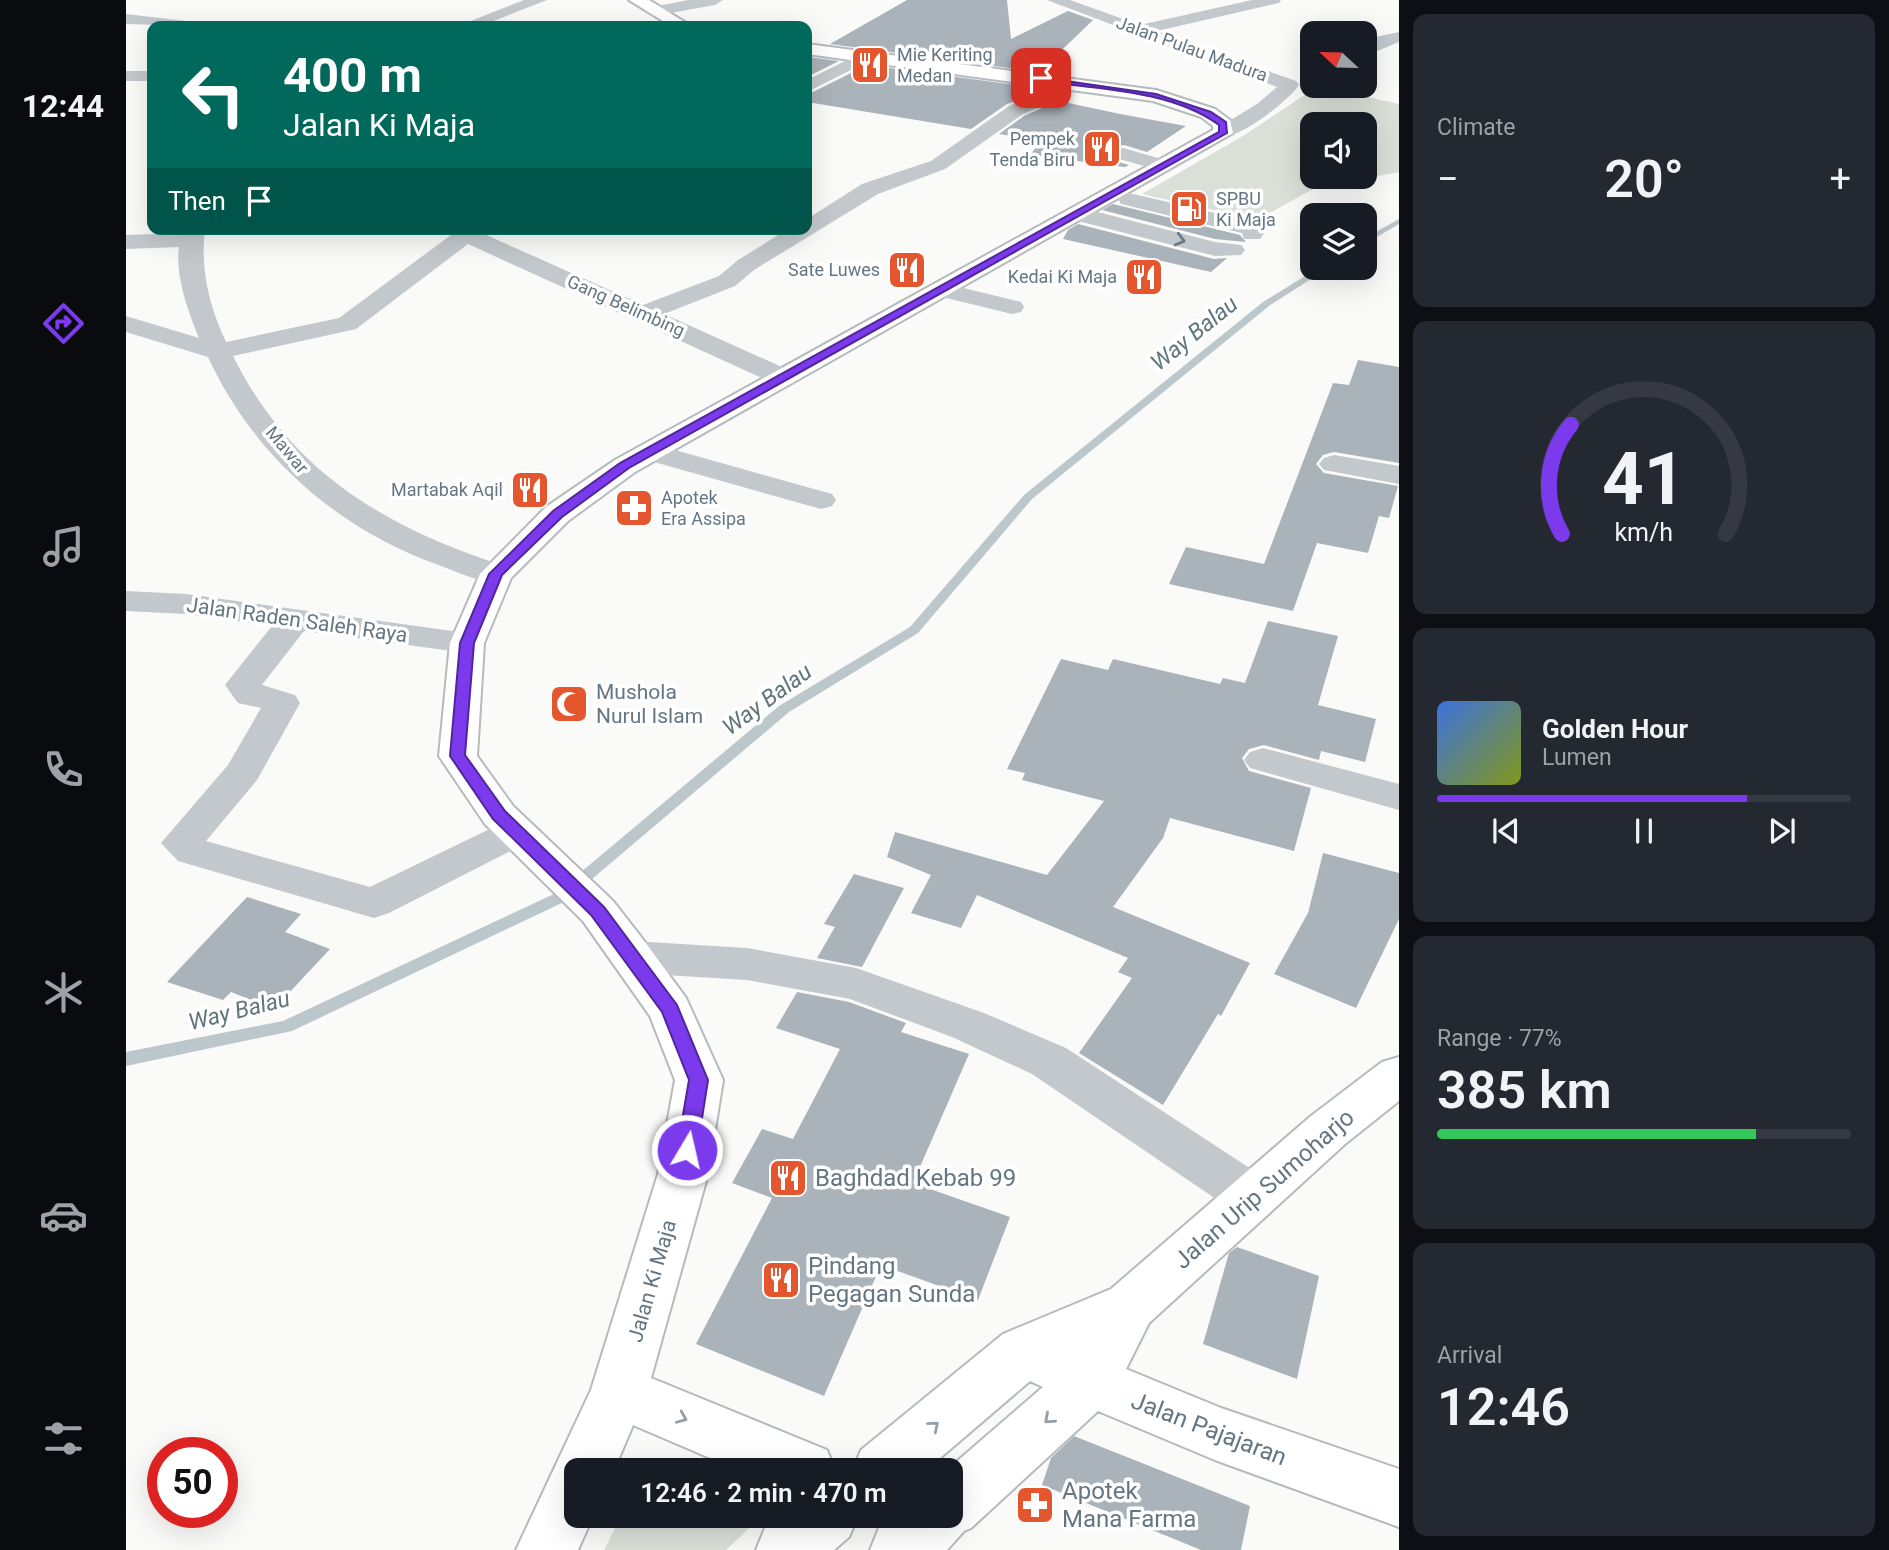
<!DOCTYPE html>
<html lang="en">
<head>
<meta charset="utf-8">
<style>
  :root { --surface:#171b24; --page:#242831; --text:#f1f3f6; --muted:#9ea1a6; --line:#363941; --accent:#7c3aed }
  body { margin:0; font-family:Roboto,sans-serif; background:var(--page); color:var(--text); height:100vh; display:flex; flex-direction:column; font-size:26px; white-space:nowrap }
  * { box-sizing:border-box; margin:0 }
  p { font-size:23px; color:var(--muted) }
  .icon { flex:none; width:38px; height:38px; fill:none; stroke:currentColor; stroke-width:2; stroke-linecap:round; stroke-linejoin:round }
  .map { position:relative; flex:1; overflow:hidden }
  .sheet { display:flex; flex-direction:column; gap:14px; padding:14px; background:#0d0f14; width:490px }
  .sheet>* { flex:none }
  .top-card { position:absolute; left:21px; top:21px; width:665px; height:214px; border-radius:14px; box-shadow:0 7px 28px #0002; background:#00695c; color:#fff; overflow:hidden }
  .needle { width:46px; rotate:292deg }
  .controls { position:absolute; left:1174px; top:21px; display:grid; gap:14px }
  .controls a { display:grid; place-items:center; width:77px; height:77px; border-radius:14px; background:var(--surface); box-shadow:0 7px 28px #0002; font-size:35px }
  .speed { position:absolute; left:21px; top:1437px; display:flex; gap:14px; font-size:35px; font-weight:700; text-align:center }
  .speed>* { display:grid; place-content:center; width:91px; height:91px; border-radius:50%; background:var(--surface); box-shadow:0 7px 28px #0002; line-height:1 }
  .speed .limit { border:10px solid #d22; background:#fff; color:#111 }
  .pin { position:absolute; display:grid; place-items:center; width:60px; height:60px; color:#fff; margin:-30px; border-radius:14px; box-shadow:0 4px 10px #0006 }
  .me { position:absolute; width:77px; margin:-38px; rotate:9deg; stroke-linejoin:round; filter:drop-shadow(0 0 5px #0008) }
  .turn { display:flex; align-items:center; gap:24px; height:147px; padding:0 21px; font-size:32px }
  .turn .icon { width:91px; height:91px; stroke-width:2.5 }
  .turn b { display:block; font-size:49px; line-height:60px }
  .then { display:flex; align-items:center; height:66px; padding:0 21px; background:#0003; gap:14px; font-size:26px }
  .big { font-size:52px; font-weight:600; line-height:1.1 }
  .sheet .card { flex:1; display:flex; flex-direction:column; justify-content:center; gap:10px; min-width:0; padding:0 24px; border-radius:14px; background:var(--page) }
  .sheet .dial { align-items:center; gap:0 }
  .dial svg { height:182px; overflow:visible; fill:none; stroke:var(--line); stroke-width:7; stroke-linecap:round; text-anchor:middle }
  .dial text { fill:var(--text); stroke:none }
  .song { display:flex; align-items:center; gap:21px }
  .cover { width:84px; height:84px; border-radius:10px; background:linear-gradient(135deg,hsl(220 70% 55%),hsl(70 70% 35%)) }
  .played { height:7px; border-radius:4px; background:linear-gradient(90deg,var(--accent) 75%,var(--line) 75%) }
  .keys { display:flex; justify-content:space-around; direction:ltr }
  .heat { display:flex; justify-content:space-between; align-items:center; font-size:38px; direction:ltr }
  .charge { height:10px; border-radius:5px; background:linear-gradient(90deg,#34c759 77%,var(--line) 0) }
  .trip { position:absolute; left:438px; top:1458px; width:399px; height:70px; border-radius:14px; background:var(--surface); box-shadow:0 7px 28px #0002; font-weight:600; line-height:70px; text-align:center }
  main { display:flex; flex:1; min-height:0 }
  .tabs { display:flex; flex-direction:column; width:126px; justify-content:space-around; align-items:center; background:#090b0e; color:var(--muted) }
  .tabs .icon { width:49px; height:49px }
  .tabs .selected { color:var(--accent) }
  .tabs b { font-size:32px; color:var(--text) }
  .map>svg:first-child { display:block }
  .green { fill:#dadfd7; fill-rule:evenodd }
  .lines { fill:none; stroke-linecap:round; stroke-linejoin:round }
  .stream { fill:#bbc7cb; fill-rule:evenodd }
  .building { fill:#aab3b9 }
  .major-casing { stroke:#b5babe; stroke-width:4 }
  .minor { fill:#c3c8cc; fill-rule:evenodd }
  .major { fill:#fff; fill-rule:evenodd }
  .oneway { stroke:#6a7a87 }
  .oneway2 { stroke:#939fa8 }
  .route { fill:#7c3aed; stroke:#51269a; stroke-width:2 }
  .labels { text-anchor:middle; stroke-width:7; stroke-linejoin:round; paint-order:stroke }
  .far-street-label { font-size:18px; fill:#657683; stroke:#fff }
  .far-poi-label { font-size:18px; fill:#657683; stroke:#fff; text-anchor:end }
  .street-label { font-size:21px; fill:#657683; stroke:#fff }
  .poi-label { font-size:21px; fill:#657683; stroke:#fff; text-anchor:start }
  .water-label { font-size:23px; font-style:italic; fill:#60757c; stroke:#fff }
  .near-poi-label { font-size:24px; fill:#657683; stroke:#fff; text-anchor:start }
  .near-street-label { font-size:24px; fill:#657683; stroke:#fff }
</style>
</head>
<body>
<main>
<nav class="tabs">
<b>12:44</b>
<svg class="icon selected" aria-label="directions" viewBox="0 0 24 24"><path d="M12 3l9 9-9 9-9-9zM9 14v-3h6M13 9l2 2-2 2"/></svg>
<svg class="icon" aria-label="music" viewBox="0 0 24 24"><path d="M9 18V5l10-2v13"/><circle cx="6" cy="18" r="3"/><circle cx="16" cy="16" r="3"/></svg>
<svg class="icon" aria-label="phone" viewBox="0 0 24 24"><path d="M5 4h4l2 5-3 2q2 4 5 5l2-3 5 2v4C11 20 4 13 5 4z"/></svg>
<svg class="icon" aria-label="climate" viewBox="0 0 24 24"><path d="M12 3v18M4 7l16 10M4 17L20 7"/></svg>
<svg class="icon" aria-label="car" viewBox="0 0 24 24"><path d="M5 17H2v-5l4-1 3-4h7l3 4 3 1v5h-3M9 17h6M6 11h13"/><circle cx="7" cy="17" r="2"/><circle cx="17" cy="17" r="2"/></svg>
<svg class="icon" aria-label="filters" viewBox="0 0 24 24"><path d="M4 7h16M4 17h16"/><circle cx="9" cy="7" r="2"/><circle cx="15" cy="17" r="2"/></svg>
</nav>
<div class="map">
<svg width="1273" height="1550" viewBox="0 0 1273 1550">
  <rect width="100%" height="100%" fill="#fafaf8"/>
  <!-- green -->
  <path class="green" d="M1192,86L1273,104V172L1189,188L1131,220L1016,194L1117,136ZM1186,124H1239V177H1186Z
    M495,1516H636L600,1550H478Z"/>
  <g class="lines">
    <!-- stream -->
    <path class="stream" d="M1273,219V224L1239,244V238Z
      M1192,268H1202L1143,306L906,499L792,633L663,712L440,901L166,1031L0,1066V1052L157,1021L430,893L653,706L784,627L898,495L1137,302Z"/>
  </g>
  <!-- building -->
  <path class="building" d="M781,0H881L885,39L942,11L967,20L913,72L704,44Z
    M681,57H682L713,61L681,77Z
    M741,65L898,86L892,92L904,95L881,104L845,129L681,102V95Z
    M933,101L994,114L1060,126L1021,152L998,145L989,147L985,156L989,161L1003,165L999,167L904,155L915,141L873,134L898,116Z
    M987,204L1114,235L1120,242L1089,239L976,210Z
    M952,224L1088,259L1101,258L1085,272L937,239L942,230Z
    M1232,360L1273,367V463L1208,452L1197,455L1190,464L1198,473L1272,486L1263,518L1253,516L1242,553L1191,543L1167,611L1043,584L1060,547L1138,564L1207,383L1223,385Z
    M1142,621L1212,636L1192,705L1250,719L1239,762L1195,751L1193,760L1138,745L1123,749L1116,758L1123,771L1185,788L1168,851L1044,818L1037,838L987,907L1124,963L1095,1016L1092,1014L1037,1105L953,1053L1006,978L992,972L1002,958L851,895L835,928L785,913L805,875L761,857L769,832L921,875L978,801L896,780L899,773L881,769L935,659L982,670L987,659L1094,684L1097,678L1119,683Z
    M1197,853L1273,873V919L1230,1008L1148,974L1182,913Z
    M728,874L778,888L736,967L691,958L709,927L698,924Z
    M121,897L175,914L159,932L204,949L148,1009L105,992L97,1000L41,982Z
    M671,992L723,1002L780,1023L775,1032L843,1054L787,1183L884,1217L852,1300L755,1265L698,1396L570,1344L646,1198L606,1183L636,1129L667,1139L714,1049L650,1028Z
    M1111,1247L1193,1276L1171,1379L1077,1344L1103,1253Z
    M948,1436L1124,1506L1115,1550H1075L916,1485L925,1458Z"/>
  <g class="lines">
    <defs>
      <path id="major" d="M503,0H523L565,26H545Z
        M681,44L1030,90L1089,109L1104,120L1107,133L509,472L442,521L385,578L358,643L351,756L387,806L487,901L522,946L560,998L597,1080L582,1174L525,1378L701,1450L709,1470H612L507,1425L488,1470H450V1516H467L452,1550H390L465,1390L532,1174L549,1080L524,1016L457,921L359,824L313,756L324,643L354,574L420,507L489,460L1087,130V126L1075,117L1027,101L681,54Z
        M1273,1057V1101L1219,1144L1023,1323L1000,1369L1095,1408L1273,1469V1527L1089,1460L972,1411L845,1528L838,1531L821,1550H744L753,1528L769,1516H824V1470H821L917,1387L904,1381L800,1470H727L735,1450L877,1334L985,1289L1185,1116L1256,1062Z
        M655,1516H732L723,1537L708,1550H630L639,1528Z"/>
    </defs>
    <!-- major casing -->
    <use href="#major" class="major-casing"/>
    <!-- minor -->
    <path class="minor" d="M398,0H421L355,26H332Z
      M562,0H597L589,5L527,16L519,11L521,8Z
      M921,0H944L1014,25L1126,0H1155L1153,3L1031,31L1170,81L1173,85C1161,102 1111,142 1090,137L1087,133L1090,129L1131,104L1151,87Z
      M0,14L60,21L68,26L0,24Z
      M1273,32V42L1239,56V44L1249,37Z
      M739,51L745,52L748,56L745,60L681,92V80Z
      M0,71H26V81H0Z
      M952,78L961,83L958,87L897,114L819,169L752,194L628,270L609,286L538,314L667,372L671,378L667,384H649L342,244L230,329L107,356C165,473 262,529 382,567L386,574L382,581C360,586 336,574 315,566C213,530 128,457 82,357L0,332V316L73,338C62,311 49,276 53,247L0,249V235L56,233L57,229H79C74,268 83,306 100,342L213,318L333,229H359L356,233L517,305L593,276L612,260L662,229H681V219L736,184L805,161L883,106Z
      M997,148L1046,162L1049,166L1039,172L990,158L987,154L990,150Z
      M1003,193L1132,223L1140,231L1134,239H1118L1116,233L995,204L992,199L995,194Z
      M952,207L1089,242L1115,245L1119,250L1115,255L1089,256L944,219L941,214L944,209Z
      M817,283L895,302L898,307L895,312L886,314L808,295L805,290L808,285Z
      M524,443L706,494L710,500L706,506L695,509L514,458L509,452L514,446Z
      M1208,455L1273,466V484L1198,470L1193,464L1198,458Z
      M0,591L60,594L341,633L353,636L358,643L353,650L341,653L178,631L136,685L169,695L174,703L131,780L80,841L244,887L376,823L390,819L404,823L410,832L404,841L263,913L248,918L52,861L35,843L102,765L135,708L112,703L99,685L146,626L60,614L0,611Z
      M1137,748L1273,784V810L1124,768L1118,760L1124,752Z
      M506,941L621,948L730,968L858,1013L940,1048L1145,1182L1152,1197L1145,1212L1127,1218L1109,1212L906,1074L826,1037L724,999L621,980L506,973L490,968L484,957L490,946Z"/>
    <!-- major -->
    <use href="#major" class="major"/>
  </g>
  <!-- one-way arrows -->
  <defs><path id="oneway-chevron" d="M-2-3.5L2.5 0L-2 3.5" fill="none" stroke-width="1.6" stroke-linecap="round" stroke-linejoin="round" transform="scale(1.75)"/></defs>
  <use class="oneway" href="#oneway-chevron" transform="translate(1054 240) rotate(15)"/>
  <g class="oneway2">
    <use href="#oneway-chevron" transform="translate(556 1418) rotate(23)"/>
    <use href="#oneway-chevron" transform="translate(923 1419) rotate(138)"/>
    <use href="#oneway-chevron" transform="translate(808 1426) rotate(-40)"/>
  </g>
  <!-- route -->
  <path class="route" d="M912,77L1030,94L1085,112L1100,122L1101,133L503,468L436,517L376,575L348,643L339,755L379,811L478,907L551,1005L582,1080L571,1150L568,1156H554L551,1150L563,1080L536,1012L465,915L367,819L324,756L334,643L363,574L427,511L494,463L1093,132V125C1045,90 972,89 915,81Z"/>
  <!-- icons -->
  <defs>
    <symbol id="restaurant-square" viewBox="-11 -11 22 22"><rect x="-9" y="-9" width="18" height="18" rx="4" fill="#e4572e" stroke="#fff"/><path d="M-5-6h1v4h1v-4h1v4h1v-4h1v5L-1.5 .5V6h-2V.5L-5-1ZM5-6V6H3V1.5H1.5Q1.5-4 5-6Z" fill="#fff"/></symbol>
    <symbol id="fuel-square" viewBox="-11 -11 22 22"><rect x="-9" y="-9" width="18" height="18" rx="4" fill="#e4572e" stroke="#fff"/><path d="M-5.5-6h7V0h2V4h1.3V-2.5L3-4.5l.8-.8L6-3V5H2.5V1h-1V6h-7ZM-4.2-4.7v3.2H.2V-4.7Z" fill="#fff"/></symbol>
    <symbol id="pharmacy-square" viewBox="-11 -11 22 22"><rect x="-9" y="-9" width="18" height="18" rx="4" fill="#e4572e" stroke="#fff"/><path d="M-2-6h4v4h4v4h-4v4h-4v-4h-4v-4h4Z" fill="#fff"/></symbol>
    <symbol id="mosque-square" viewBox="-11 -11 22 22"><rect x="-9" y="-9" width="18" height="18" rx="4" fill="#e4572e" stroke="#fff"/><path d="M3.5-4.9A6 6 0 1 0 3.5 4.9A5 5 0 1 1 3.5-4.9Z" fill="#fff"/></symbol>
  </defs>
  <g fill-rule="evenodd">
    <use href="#restaurant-square" x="722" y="43" width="44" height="44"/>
    <use href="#restaurant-square" x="954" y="127" width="44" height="44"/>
    <use href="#fuel-square" x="1041" y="187" width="44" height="44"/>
    <use href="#restaurant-square" x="759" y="248" width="44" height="44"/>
    <use href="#restaurant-square" x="996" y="255" width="44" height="44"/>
    <use href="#restaurant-square" x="382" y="468" width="44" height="44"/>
    <use href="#pharmacy-square" x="486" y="486" width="44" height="44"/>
    <use href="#mosque-square" x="421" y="682" width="44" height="44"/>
    <use href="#restaurant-square" x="640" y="1156" width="44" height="44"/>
    <use href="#restaurant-square" x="633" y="1258" width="44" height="44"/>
    <use href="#pharmacy-square" x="887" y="1483" width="44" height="44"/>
  </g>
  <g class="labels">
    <!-- far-street labels -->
    <g class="far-street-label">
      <text transform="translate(1066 49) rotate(20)" y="6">Jalan Pulau Madura</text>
      <text transform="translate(500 306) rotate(24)" y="6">Gang Belimbing</text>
      <text transform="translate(161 450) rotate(50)" y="6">Mawar</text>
    </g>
    <!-- far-poi labels -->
    <g class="far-poi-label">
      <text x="771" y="61" text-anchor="start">Mie Keriting<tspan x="771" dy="21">Medan</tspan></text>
      <text x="949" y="145">Pempek<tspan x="949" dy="21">Tenda Biru</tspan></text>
      <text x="1090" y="205" text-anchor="start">SPBU<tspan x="1090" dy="21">Ki Maja</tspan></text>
      <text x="754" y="276">Sate Luwes</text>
      <text x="991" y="283">Kedai Ki Maja</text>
      <text x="377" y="496">Martabak Aqil</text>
      <text x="535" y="504" text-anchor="start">Apotek<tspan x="535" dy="21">Era Assipa</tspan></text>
    </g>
    <!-- street labels -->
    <g class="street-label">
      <text transform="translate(171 620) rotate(8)" y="7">Jalan Raden Saleh Raya</text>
      <text transform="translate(526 1281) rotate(-74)" y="7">Jalan Ki Maja</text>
    </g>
    <!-- poi labels -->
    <g class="poi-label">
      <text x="470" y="699">Mushola<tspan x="470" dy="24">Nurul Islam</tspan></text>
    </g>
    <!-- water labels -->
    <g class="water-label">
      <text transform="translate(1068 333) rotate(-39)" y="8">Way Balau</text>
      <text transform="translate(641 699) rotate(-36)" y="8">Way Balau</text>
      <text transform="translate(113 1010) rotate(-14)" y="8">Way Balau</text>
    </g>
    <!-- near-poi labels -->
    <g class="near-poi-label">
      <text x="689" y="1186">Baghdad Kebab 99</text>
      <text x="682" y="1274">Pindang<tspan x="682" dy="28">Pegagan Sunda</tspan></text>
      <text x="936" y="1499">Apotek<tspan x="936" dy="28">Mana Farma</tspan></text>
    </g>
    <!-- near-street labels -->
    <g class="near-street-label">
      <text transform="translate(1138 1189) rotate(-41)" y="8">Jalan Urip Sumoharjo</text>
      <text transform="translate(1083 1429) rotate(21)" y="8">Jalan Pajajaran</text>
    </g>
  </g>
</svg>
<div class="controls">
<a><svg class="needle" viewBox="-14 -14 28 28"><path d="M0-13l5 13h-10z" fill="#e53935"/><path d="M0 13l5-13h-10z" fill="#9ea1a6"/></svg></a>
<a><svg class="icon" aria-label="sound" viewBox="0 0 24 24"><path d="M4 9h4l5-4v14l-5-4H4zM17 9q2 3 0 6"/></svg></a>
<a><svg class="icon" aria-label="layers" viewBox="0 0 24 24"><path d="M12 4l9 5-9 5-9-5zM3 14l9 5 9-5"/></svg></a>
</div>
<div class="speed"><div class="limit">50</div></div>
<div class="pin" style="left:915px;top:78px;background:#d93025"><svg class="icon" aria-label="arrive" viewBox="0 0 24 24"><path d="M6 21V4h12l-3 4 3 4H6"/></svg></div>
<svg class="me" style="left:561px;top:1150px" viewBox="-20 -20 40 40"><circle r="17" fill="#7c3aed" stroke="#fff" stroke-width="3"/><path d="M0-11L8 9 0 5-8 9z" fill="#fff"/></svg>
<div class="trip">12:46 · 2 min · 470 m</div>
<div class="top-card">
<div class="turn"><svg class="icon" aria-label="left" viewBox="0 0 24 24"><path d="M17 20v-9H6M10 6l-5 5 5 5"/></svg><div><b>400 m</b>Jalan Ki Maja</div></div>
<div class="then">Then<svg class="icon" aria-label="arrive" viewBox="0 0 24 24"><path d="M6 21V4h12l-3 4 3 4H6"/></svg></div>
</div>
</div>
<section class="sheet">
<div class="card"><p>Climate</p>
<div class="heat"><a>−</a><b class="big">20°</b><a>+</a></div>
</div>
<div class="card dial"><svg viewBox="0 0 100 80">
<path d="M14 69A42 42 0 1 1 86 69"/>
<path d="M14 69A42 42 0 0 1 18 21" stroke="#7c3aed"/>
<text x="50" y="56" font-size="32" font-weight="700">41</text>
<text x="50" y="72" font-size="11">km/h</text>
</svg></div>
<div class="card">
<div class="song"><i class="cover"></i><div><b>Golden Hour</b><p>Lumen</p></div></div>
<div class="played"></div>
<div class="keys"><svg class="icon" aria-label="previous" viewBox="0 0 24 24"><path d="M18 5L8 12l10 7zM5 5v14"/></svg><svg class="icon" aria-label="pause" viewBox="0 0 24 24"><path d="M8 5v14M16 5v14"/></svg><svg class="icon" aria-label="next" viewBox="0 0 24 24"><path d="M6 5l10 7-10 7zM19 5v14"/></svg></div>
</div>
<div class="card"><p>Range · 77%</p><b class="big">385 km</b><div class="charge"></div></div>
<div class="card"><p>Arrival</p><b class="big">12:46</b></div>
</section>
</main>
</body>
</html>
